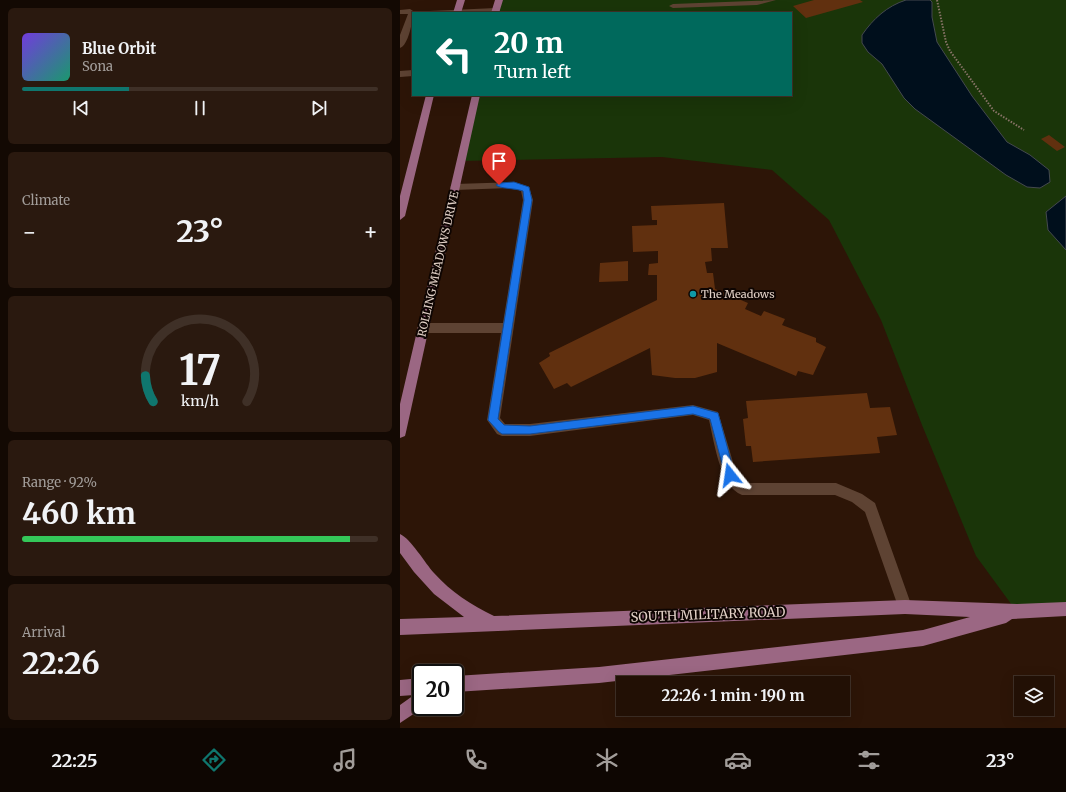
<!DOCTYPE html>
<html lang="en">
<head>
<meta charset="utf-8">
<style>
  :root { --surface:#221005; --page:#2a190f; --text:#f1f3f6; --muted:#a29d9a; --line:#3f3027; --accent:#0f766e }
  body { margin:0; font-family:Merriweather,serif; background:var(--page); color:var(--text); height:100vh; display:flex; flex-direction:column; font-size:15px; white-space:nowrap }
  * { box-sizing:border-box; margin:0 }
  p { font-size:13px; color:var(--muted) }
  .icon { flex:none; width:22px; height:22px; fill:none; stroke:currentColor; stroke-width:2; stroke-linecap:round; stroke-linejoin:round }
  .map { position:relative; flex:1; overflow:hidden }
  .panel { display:flex; flex-direction:column; gap:8px; padding:8px; background:#130903; width:400px }
  .panel>* { flex:none }
  .guide { position:absolute; left:12px; top:12px; width:380px; height:84px; border-radius:0px; box-shadow:0 4px 16px #0002,0 0 0 1px var(--line); background:#00695c; color:#fff; overflow:hidden }
  .tools { position:absolute; left:614px; top:676px; display:grid; gap:8px }
  .tools a { display:grid; place-items:center; width:40px; height:40px; border-radius:0px; background:var(--surface); box-shadow:0 4px 16px #0002,0 0 0 1px var(--line); font-size:20px }
  .speed { position:absolute; left:12px; top:664px; display:flex; gap:8px; font-size:20px; font-weight:700; text-align:center }
  .speed>* { display:grid; place-content:center; width:52px; height:52px; border-radius:50%; background:var(--surface); box-shadow:0 4px 16px #0002,0 0 0 1px var(--line); line-height:1 }
  .speed .limit { border:2px solid #111; border-radius:6px; background:#fff; color:#111 }
  .pin { position:absolute; display:grid; place-items:center; width:34px; height:34px; color:#fff; margin:-41px -17px; border-radius:50% 50% 50% 0; rotate:-45deg; box-shadow:0 0 4px #0007 }
  .pin .icon { rotate:45deg }
  .me { position:absolute; width:44px; margin:-22px; rotate:345deg; stroke-linejoin:round; filter:drop-shadow(0 0 3px #0008) }
  .turn { display:flex; align-items:center; gap:14px; height:84px; padding:0 16px; font-size:18px }
  .turn .icon { width:52px; height:52px; stroke-width:2.5 }
  .turn b { display:block; font-size:28px; line-height:34px }
  .big { font-size:30px; font-weight:700; line-height:1.1 }
  .panel .widget { flex:1; display:flex; flex-direction:column; justify-content:center; gap:6px; min-width:0; padding:0 14px; border-radius:6px; background:var(--page) }
  .panel .dial { align-items:center; gap:0 }
  .dial svg { height:104px; overflow:visible; fill:none; stroke:var(--line); stroke-width:7; stroke-linecap:round; text-anchor:middle }
  .dial text { fill:var(--text); stroke:none }
  .song { display:flex; align-items:center; gap:12px }
  .cover { width:48px; height:48px; border-radius:6px; background:linear-gradient(135deg,hsl(260 70% 55%),hsl(160 70% 35%)) }
  .played { height:4px; border-radius:2px; background:linear-gradient(90deg,var(--accent) 30%,var(--line) 30%) }
  .keys { display:flex; justify-content:space-around; direction:ltr }
  .heat { display:flex; justify-content:space-between; align-items:center; font-size:22px; direction:ltr }
  .charge { height:6px; border-radius:3px; background:linear-gradient(90deg,#34c759 92%,var(--line) 0) }
  .trip { position:absolute; left:216px; top:676px; width:234px; height:40px; border-radius:0px; background:var(--surface); box-shadow:0 4px 16px #0002,0 0 0 1px var(--line); font-weight:700; line-height:40px; text-align:center }
  .menu { display:flex; height:64px; justify-content:space-around; align-items:center; background:#0e0602; color:var(--muted) }
  .menu .icon { width:28px; height:28px }
  .menu .active { color:var(--accent) }
  .menu b { font-size:18px; color:var(--text) }
  main { display:flex; flex:1; min-height:0 }
  .map>svg:first-child { display:block }
  .green { fill:#1a3509 }
  .water { fill:#000f1c; stroke:#44494f }
  .building { fill:#61300f }
  .lines { fill:none; stroke-linecap:round; stroke-linejoin:round }
  .path { stroke:#887367; stroke-width:2; stroke-dasharray:1.5 1.5; stroke-linecap:butt }
  .minor { fill:#5e4333; fill-rule:evenodd }
  .major { fill:#9b6783; fill-rule:evenodd }
  .route { fill:#1a73e8; stroke:#114b97 }
  .culture-dot { fill:#0f9aa8; stroke:#0e0502; stroke-width:1.5 }
  .labels { text-anchor:middle; stroke-width:4; stroke-linejoin:round; paint-order:stroke }
  .street-label { font-size:11px; fill:#e1d0c6; stroke:#0e0502 }
  .poi-label { font-size:11px; fill:#e1d0c6; stroke:#0e0502; text-anchor:start }
  .near-street-label { font-size:13px; fill:#e1d0c6; stroke:#0e0502 }
</style>
</head>
<body>
<main>
<section class="panel">
<div class="widget">
<div class="song"><i class="cover"></i><div><b>Blue Orbit</b><p>Sona</p></div></div>
<div class="played"></div>
<div class="keys"><svg class="icon" aria-label="previous" viewBox="0 0 24 24"><path d="M18 5L8 12l10 7zM5 5v14"/></svg><svg class="icon" aria-label="pause" viewBox="0 0 24 24"><path d="M8 5v14M16 5v14"/></svg><svg class="icon" aria-label="next" viewBox="0 0 24 24"><path d="M6 5l10 7-10 7zM19 5v14"/></svg></div>
</div>
<div class="widget"><p>Climate</p>
<div class="heat"><a>−</a><b class="big">23°</b><a>+</a></div>
</div>
<div class="widget dial"><svg viewBox="0 0 100 80">
<path d="M14 69A42 42 0 1 1 86 69"/>
<path d="M14 69A42 42 0 0 1 8 49" stroke="#0f766e"/>
<text x="50" y="56" font-size="32" font-weight="700">17</text>
<text x="50" y="72" font-size="11">km/h</text>
</svg></div>
<div class="widget"><p>Range · 92%</p><b class="big">460 km</b><div class="charge"></div></div>
<div class="widget"><p>Arrival</p><b class="big">22:26</b></div>
</section>
<div class="map">
<svg width="666" height="728" viewBox="0 0 666 728">
  <rect width="100%" height="100%" fill="#2d1507"/>
  <!-- green -->
  <path class="green" d="M99,0H666V609L617,612L576,556L522,425L481,320L429,220L372,170L262,157L60,161L76,95H391V13H95Z"/>
  <!-- water -->
  <path class="water" d="M506,0H530L532,2V17L537,42L572,96L607,142L630,155L649,170L650,182L640,188L627,187L606,175L515,109L504,98L482,64L468,52L462,43V35C473,19 487,6 506,0Z
    M666,196V250L648,230L646,212Z"/>
  <!-- building -->
  <path class="building" d="M414,0H460L463,2L406,18L393,6Z
    M649,135L665,147L657,151L641,139Z
    M324,203L328,248H311L312,261L305,262L307,273H313L315,289L348,303L345,309L361,316L364,311L385,319L382,325L416,338V342L426,347L413,375L398,371L396,376L317,343V372L295,378H275L252,375L250,348L171,387L167,383L154,389L139,363L150,356L149,353L257,300V275H248L249,264L258,263V251L233,252L232,226L257,225V220H252L251,206Z
    M228,261V281L199,282L200,263Z
    M467,393L470,408L490,407L497,435L477,437L480,453L353,462L351,446H346L343,419L348,418L346,401Z"/>
  <g class="lines">
    <!-- path -->
    <path class="path" d="M537,0L546,42L550,51L594,111L624,130"/>
    <!-- minor -->
    <path class="minor" d="M376,0L357,5L273,8L269,6L273,4Z
      M96,8L100,10L99,12L25,13L29,11Z
      M10,9L16,13H13C13,21 8,46 0,48V35L8,14H0V10Z
      M13,70V76L0,77V71Z
      M114,182L129,187L133,200L100,418L105,424H130L293,405L318,412L336,472L345,483H436L462,494L475,503L512,607L510,612L505,614L500,612L465,512L452,502L435,495H342C320,487 314,441 309,420L293,415L130,436H102L97,434L87,420L101,333H23L19,331L17,328L19,325L23,323H103L123,200L121,191L113,188L55,190L50,187L55,184Z"/>
    <!-- major -->
    <path class="major" d="M57,0H65L61,13H53Z
      M95,0H103L99,13H91Z
      M26,95H34L5,216L0,220V196Z
      M72,95H80L6,432L5,436L0,438V404Z
      M0,534C11,539 25,563 34,573C51,592 71,605 94,616L505,600L617,604L666,602V616L612,619L606,623L523,646L199,683L55,692V676L199,667L467,637L523,630L570,617L505,614L0,635V619L64,617L34,594L14,572L0,553Z
      M21,678V707H24L0,723V705L14,695L0,696V680Z"/>
  </g>
  <!-- route -->
  <path class="route" d="M114,182L129,187L132,200L98,419L104,425L130,426L293,406L318,413L335,475L334,478L330,480L327,478L325,475L310,419L293,414L130,434H102L99,432L88,420L124,200L123,191C115,188 100,189 96,185L99,183Z"/>
  <!-- markers -->
  <circle class="culture-dot" cx="293" cy="294" r="4"/>
  <g class="labels">
    <!-- street labels -->
    <g class="street-label">
      <text transform="translate(38 264) rotate(-77)" y="4">ROLLING MEADOWS DRIVE</text>
    </g>
    <!-- poi labels -->
    <g class="poi-label">
      <text x="301" y="298">The Meadows</text>
    </g>
    <!-- near-street labels -->
    <g class="near-street-label">
      <text transform="translate(308 614) rotate(-2)" y="5">SOUTH MILITARY ROAD</text>
    </g>
  </g>
</svg>
<div class="tools">
<a><svg class="icon" aria-label="layers" viewBox="0 0 24 24"><path d="M12 4l9 5-9 5-9-5zM3 14l9 5 9-5"/></svg></a>
</div>
<div class="speed"><div class="limit">20</div></div>
<div class="pin" style="left:99px;top:185px;background:#d93025"><svg class="icon" aria-label="arrive" viewBox="0 0 24 24"><path d="M6 21V4h12l-3 4 3 4H6"/></svg></div>
<svg class="me" style="left:330px;top:475px" viewBox="-20 -20 40 40"><path d="M0-17L14 15 0 8-14 15z" fill="#1a73e8" stroke="#fff" stroke-width="4"/></svg>
<div class="trip">22:26 · 1 min · 190 m</div>
<div class="guide">
<div class="turn"><svg class="icon" aria-label="left" viewBox="0 0 24 24"><path d="M17 20v-9H6M10 6l-5 5 5 5"/></svg><div><b>20 m</b>Turn left</div></div>
</div>
</div>
</main>
<nav class="menu">
<b>22:25</b>
<svg class="icon active" aria-label="directions" viewBox="0 0 24 24"><path d="M12 3l9 9-9 9-9-9zM9 14v-3h6M13 9l2 2-2 2"/></svg>
<svg class="icon" aria-label="music" viewBox="0 0 24 24"><path d="M9 18V5l10-2v13"/><circle cx="6" cy="18" r="3"/><circle cx="16" cy="16" r="3"/></svg>
<svg class="icon" aria-label="phone" viewBox="0 0 24 24"><path d="M5 4h4l2 5-3 2q2 4 5 5l2-3 5 2v4C11 20 4 13 5 4z"/></svg>
<svg class="icon" aria-label="climate" viewBox="0 0 24 24"><path d="M12 3v18M4 7l16 10M4 17L20 7"/></svg>
<svg class="icon" aria-label="car" viewBox="0 0 24 24"><path d="M5 17H2v-5l4-1 3-4h7l3 4 3 1v5h-3M9 17h6M6 11h13"/><circle cx="7" cy="17" r="2"/><circle cx="17" cy="17" r="2"/></svg>
<svg class="icon" aria-label="filters" viewBox="0 0 24 24"><path d="M4 7h16M4 17h16"/><circle cx="9" cy="7" r="2"/><circle cx="15" cy="17" r="2"/></svg>
<b>23°</b>
</nav>
</body>
</html>
